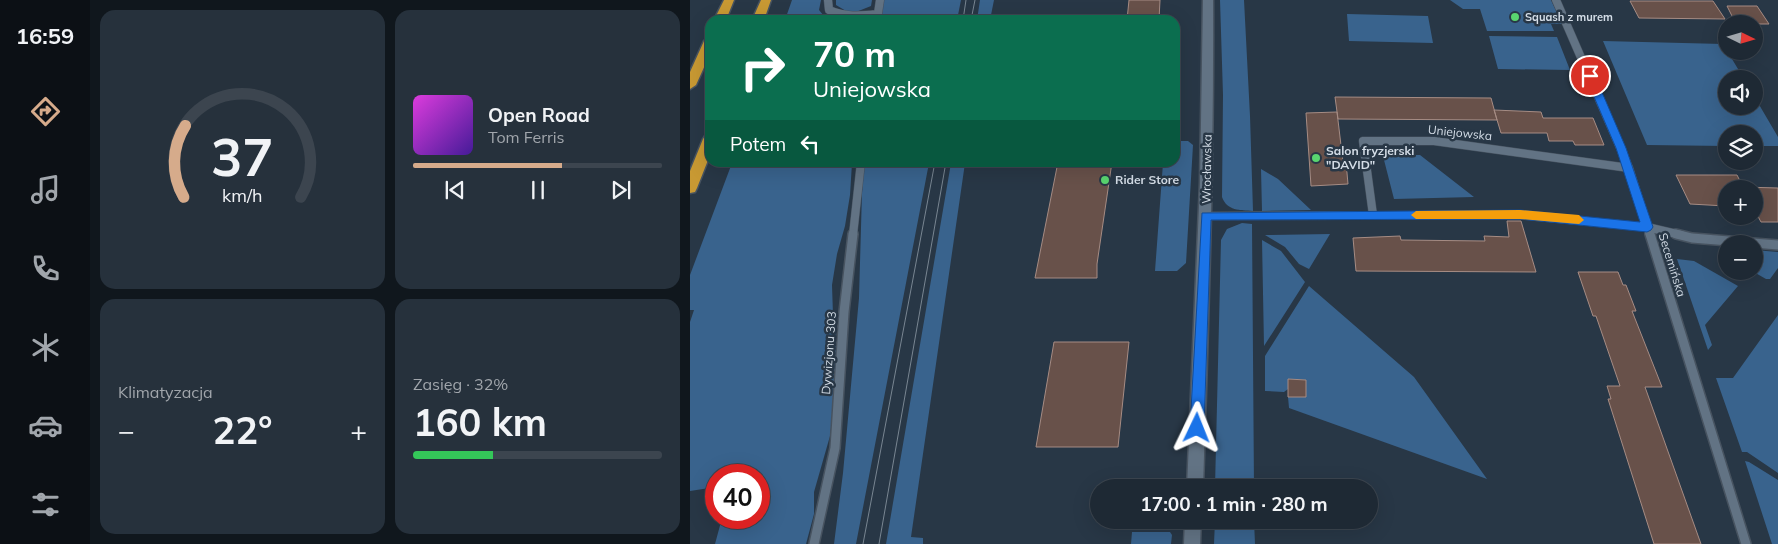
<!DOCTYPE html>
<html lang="pl">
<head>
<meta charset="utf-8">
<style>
  :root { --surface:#1e2934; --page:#26313c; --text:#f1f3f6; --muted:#a1a6ac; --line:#3c454f; --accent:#d6ab8b }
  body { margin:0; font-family:Mulish,sans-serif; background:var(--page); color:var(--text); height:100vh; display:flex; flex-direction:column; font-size:19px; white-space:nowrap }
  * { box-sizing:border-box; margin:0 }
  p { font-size:16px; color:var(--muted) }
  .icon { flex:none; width:28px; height:28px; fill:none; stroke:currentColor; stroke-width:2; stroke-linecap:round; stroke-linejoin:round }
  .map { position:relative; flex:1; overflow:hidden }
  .details { display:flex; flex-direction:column; gap:10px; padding:10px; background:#10171d; width:600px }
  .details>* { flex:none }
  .top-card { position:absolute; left:15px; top:15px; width:475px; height:152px; border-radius:15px; box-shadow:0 5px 20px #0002,0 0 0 1px var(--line); background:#0b6e4f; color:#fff; overflow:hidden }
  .needle { width:32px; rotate:95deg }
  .fabs { position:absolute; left:1028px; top:15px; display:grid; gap:10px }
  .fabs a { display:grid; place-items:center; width:45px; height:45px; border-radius:50%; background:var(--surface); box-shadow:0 5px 20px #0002,0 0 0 1px var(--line); font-size:25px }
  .speed { position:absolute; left:15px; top:464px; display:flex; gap:10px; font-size:25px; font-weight:700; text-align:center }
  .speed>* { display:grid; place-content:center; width:65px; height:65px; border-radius:50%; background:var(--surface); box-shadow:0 5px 20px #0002,0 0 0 1px var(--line); line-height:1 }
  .speed .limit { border:8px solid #d22; background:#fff; color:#111 }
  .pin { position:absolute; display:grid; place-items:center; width:42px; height:42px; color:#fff; margin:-21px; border:2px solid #fff; border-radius:50%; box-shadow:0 1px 5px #0007 }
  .me { position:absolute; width:55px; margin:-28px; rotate:2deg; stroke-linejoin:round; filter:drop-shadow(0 0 4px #0008) }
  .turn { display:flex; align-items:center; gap:18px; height:105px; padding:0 25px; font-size:22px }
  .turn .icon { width:65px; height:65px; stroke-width:2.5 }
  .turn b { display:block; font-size:35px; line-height:42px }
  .then { display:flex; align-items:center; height:48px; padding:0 25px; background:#0003; gap:10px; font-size:19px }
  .big { font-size:38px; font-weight:700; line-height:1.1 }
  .details .widget { flex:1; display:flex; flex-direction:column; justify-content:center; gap:8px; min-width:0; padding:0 18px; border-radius:15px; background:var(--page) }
  .details .dial { align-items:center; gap:0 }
  .dial svg { height:130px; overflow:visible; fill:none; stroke:var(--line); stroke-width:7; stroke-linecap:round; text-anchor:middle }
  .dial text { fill:var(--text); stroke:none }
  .song { display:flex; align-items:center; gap:15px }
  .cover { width:60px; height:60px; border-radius:8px; background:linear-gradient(135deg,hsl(300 70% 55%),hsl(260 70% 35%)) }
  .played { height:5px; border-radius:2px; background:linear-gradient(90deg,var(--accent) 60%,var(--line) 60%) }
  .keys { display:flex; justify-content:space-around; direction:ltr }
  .heat { display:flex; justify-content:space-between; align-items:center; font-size:28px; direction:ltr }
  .charge { height:8px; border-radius:4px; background:linear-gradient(90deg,#34c759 32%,var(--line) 0) }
  .details .tiles { flex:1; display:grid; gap:10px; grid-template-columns:repeat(2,1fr) }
  .trip { position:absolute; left:400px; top:479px; width:288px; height:50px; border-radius:25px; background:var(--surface); box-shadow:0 5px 20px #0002,0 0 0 1px var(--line); font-weight:700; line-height:50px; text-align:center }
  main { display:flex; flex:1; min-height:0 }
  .tab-bar { display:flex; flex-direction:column; width:90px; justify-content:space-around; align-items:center; background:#0c1015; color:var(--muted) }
  .tab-bar .icon { width:35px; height:35px }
  .tab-bar .active { color:var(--accent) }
  .tab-bar b { font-size:22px; color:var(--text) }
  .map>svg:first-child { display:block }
  .green { fill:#39638d }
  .building { fill:#68514a; stroke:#a68c84 }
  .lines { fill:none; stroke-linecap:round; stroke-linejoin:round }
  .lane-far1-casing { stroke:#475360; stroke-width:9 }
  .lane-casing { stroke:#475360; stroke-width:12 }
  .secondary-casing { stroke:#475360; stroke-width:3 }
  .highway-casing { stroke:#475360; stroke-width:3 }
  .lane-far1 { stroke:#627384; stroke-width:8 }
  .lane { stroke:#627384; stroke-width:9 }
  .secondary { fill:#627384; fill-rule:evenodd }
  .highway { fill:#c89933; fill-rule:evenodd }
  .tram { stroke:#798692; stroke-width:1 }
  .route { fill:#1a73e8; stroke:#114b97 }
  .slow { fill:#f59e0b }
  .poi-dot { fill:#59d56f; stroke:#283746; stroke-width:2 }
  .labels { text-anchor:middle; stroke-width:5; stroke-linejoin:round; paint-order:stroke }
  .far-poi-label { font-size:11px; font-weight:bold; fill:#d4dde7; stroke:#283746; text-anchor:start }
  .street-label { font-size:12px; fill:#d4dde7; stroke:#283746 }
  .poi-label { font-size:12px; font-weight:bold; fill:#d4dde7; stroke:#283746; text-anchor:start }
</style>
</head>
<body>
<main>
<nav class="tab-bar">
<b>16:59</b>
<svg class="icon active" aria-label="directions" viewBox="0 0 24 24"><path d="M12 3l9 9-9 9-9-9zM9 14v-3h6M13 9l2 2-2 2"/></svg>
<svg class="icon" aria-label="music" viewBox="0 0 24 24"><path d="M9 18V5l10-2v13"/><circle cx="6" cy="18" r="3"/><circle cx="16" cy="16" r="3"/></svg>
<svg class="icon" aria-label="phone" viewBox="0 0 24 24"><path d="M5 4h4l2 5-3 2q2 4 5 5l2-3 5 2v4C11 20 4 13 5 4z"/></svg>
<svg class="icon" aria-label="climate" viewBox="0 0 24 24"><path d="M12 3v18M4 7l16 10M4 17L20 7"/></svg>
<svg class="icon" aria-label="car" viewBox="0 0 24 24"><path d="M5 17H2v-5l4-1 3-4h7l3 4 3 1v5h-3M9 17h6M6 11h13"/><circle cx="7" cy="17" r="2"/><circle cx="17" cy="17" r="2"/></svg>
<svg class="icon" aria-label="filters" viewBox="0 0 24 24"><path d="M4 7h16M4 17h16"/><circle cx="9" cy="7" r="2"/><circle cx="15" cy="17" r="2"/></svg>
</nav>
<section class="details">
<div class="tiles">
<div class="widget dial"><svg viewBox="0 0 100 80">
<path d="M14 69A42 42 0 1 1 86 69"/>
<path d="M14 69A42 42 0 0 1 15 25" stroke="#d6ab8b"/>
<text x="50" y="56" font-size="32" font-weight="700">37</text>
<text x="50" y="72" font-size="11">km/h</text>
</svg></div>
<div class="widget">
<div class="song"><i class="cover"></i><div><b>Open Road</b><p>Tom Ferris</p></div></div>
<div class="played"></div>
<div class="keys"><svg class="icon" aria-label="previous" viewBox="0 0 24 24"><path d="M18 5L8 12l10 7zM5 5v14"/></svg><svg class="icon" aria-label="pause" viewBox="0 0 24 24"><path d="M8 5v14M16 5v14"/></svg><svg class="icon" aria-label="next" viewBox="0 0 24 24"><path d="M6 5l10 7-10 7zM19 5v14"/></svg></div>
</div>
<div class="widget"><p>Klimatyzacja</p>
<div class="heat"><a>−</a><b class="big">22°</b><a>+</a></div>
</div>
<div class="widget"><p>Zasięg · 32%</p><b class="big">160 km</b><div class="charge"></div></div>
</div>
</section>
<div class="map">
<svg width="1088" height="544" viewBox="0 0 1088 544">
  <rect width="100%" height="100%" fill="#283746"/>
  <!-- green -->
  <path class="green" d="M102,0H131L129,10L134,16L144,20H95Z
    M146,0H182L181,6L161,14L146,5Z
    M194,0H271L267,20H190Z
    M290,0H304L300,20H287Z
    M530,0H554L560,116L563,211C550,210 537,211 532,197L533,95Z
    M760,0H861L872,24H861L864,31H797L790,9H773Z
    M657,14L738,16L743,43L659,41Z
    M799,36L867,37L880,70L808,69Z
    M913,41L1033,44L1054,79H1036V106H1064V96L1088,137V146H1064V134H1036V146L957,145Z
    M485,141H498L503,145L496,263L487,271H465L473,163L485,162Z
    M699,155H730L784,197L704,199L694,160Z
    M42,163H162L160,195L155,226L147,254L142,285L143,315L149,365L140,436L124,492V514L116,544H25L32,518H69V475H26V487L0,491V322L4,310H0V275Z
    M174,163H239L166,544H144L153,473L169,298L172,192Z
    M261,163H275L221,537L233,538V544H196Z
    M571,169L588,179L621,210L572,211Z
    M552,223L562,224L564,487H525L531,240L537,229Z
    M640,234L619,269L609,264L595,247L575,235Z
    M572,240L591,251L615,282L574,346Z
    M1064,250L1088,252V268L1080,279H1076L1062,271H1064Z
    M987,259L1004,261L1048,286L1015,325L1022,345L1018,350Z
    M619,286L724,377L797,479L599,408L598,397H616V380L598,379V389L594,392L575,391V356Z
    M1088,315V473L1057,452H1052L1026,378H1043Z
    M1055,461L1059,462L1088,480V544H1082Z
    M525,520H564L565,544H524Z
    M442,532H480L482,535L481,544H441Z"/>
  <!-- building -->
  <path class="building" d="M439,0H470L469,20H437Z
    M940,1H1023L1035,19L949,18Z
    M1037,6H1067L1079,24H1046Z
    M645,97L801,98L807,120L648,119Z
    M804,110L851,112L853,118H903L914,145H885L883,141H859L857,133H811Z
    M647,112L653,162H656L658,184L621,186L616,113Z
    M368,162H422L407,264V278H345Z
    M986,175H1047L1053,187L1088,188V222H1071L1064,209V189H1036V206L1000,204Z
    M817,221H831L846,272L666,271L663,238L710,236L711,240L795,241L794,236L819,237Z
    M888,272H928L933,285H936L946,311H942L972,387H955L1011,544H964L918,399H921L917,386H930L906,316H903Z
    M364,342H439L428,447H346Z
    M598,379L616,380V397H598Z"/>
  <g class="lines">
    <defs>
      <path id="lane-far1" d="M138,0L139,10C155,17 170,16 187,14
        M866,0L939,168L960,235
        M187,20L190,0
        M683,215L673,141H744L939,168
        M515,216L830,215L957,227L991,235
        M163,235L171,162"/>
      <path id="lane" d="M960,234L1056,544
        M986,234L1002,238L1088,245
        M124,544L145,448L154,312L163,234"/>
      <path id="secondary" d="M513,0H523C524,163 518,325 513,488H497L510,183Z
        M495,520H511L510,544H494Z"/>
      <path id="highway" d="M34,0H44L36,20H24Z
        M71,0H81L74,20H62Z
        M20,37V54L6,85L0,89V72L14,41Z
        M20,134V155L7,188L5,192L0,193V171L13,139L15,136Z"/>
    </defs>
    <!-- lane-far1 casing -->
    <use href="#lane-far1" class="lane-far1-casing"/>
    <!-- lane casing -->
    <use href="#lane" class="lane-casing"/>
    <!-- secondary casing -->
    <use href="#secondary" class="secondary-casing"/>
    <!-- highway casing -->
    <use href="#highway" class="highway-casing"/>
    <!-- lane-far1 -->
    <use href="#lane-far1" class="lane-far1"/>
    <!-- lane -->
    <use href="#lane" class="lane"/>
    <!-- secondary -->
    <use href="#secondary" class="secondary"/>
    <!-- highway -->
    <use href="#highway" class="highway"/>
    <!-- tram -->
    <path class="tram" d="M273,20L276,0
      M281,20L285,0
      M173,544L245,162
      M189,544L256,162"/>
  </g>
  <!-- route -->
  <path class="route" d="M900,73L905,76L936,148L963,227L961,230L957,232L830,219L521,220L514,428L512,432L507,434L502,432L500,428L512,213L830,210L950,222L926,148L895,76Z"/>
  <!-- slow -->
  <path class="slow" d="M830,210L889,215L894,220L889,224L830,219H726L721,215L726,211Z"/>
  <!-- markers -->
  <g class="poi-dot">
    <circle cx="825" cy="17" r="5"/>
    <circle cx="626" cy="158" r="5"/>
    <circle cx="415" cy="180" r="5"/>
  </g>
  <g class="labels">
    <!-- far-poi labels -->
    <g class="far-poi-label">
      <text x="835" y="21">Squash z murem</text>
    </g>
    <!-- street labels -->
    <g class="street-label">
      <text transform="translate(770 133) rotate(6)" y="4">Uniejowska</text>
      <text transform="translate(517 169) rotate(-89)" y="4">Wrocławska</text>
      <text transform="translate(982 265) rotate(73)" y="4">Secemińska</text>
      <text transform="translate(139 353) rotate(-86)" y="4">Dywizjonu 303</text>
    </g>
    <!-- poi labels -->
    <g class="poi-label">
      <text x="636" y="155">Salon fryzjerski<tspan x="636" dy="14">"DAVID"</tspan></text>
      <text x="425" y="184">Rider Store</text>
    </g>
  </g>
</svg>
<div class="fabs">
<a><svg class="needle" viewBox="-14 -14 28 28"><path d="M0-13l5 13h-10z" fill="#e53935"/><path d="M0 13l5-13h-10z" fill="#a1a6ac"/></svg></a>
<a><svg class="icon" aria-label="sound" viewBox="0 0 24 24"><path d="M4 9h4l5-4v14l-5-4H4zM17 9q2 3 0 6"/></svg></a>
<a><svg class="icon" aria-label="layers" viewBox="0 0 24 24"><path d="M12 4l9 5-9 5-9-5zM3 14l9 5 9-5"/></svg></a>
<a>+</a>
<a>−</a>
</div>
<div class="speed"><div class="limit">40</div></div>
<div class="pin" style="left:900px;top:76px;background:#d93025"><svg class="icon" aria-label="arrive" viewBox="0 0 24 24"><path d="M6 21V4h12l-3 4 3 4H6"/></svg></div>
<svg class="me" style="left:507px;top:428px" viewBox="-20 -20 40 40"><path d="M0-17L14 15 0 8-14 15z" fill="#1a73e8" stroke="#fff" stroke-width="4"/></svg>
<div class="trip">17:00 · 1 min · 280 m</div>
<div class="top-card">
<div class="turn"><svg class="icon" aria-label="right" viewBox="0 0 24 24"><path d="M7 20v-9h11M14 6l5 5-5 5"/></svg><div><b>70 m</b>Uniejowska</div></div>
<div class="then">Potem<svg class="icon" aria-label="left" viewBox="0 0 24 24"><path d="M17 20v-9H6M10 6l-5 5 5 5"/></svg></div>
</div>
</div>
</main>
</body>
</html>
